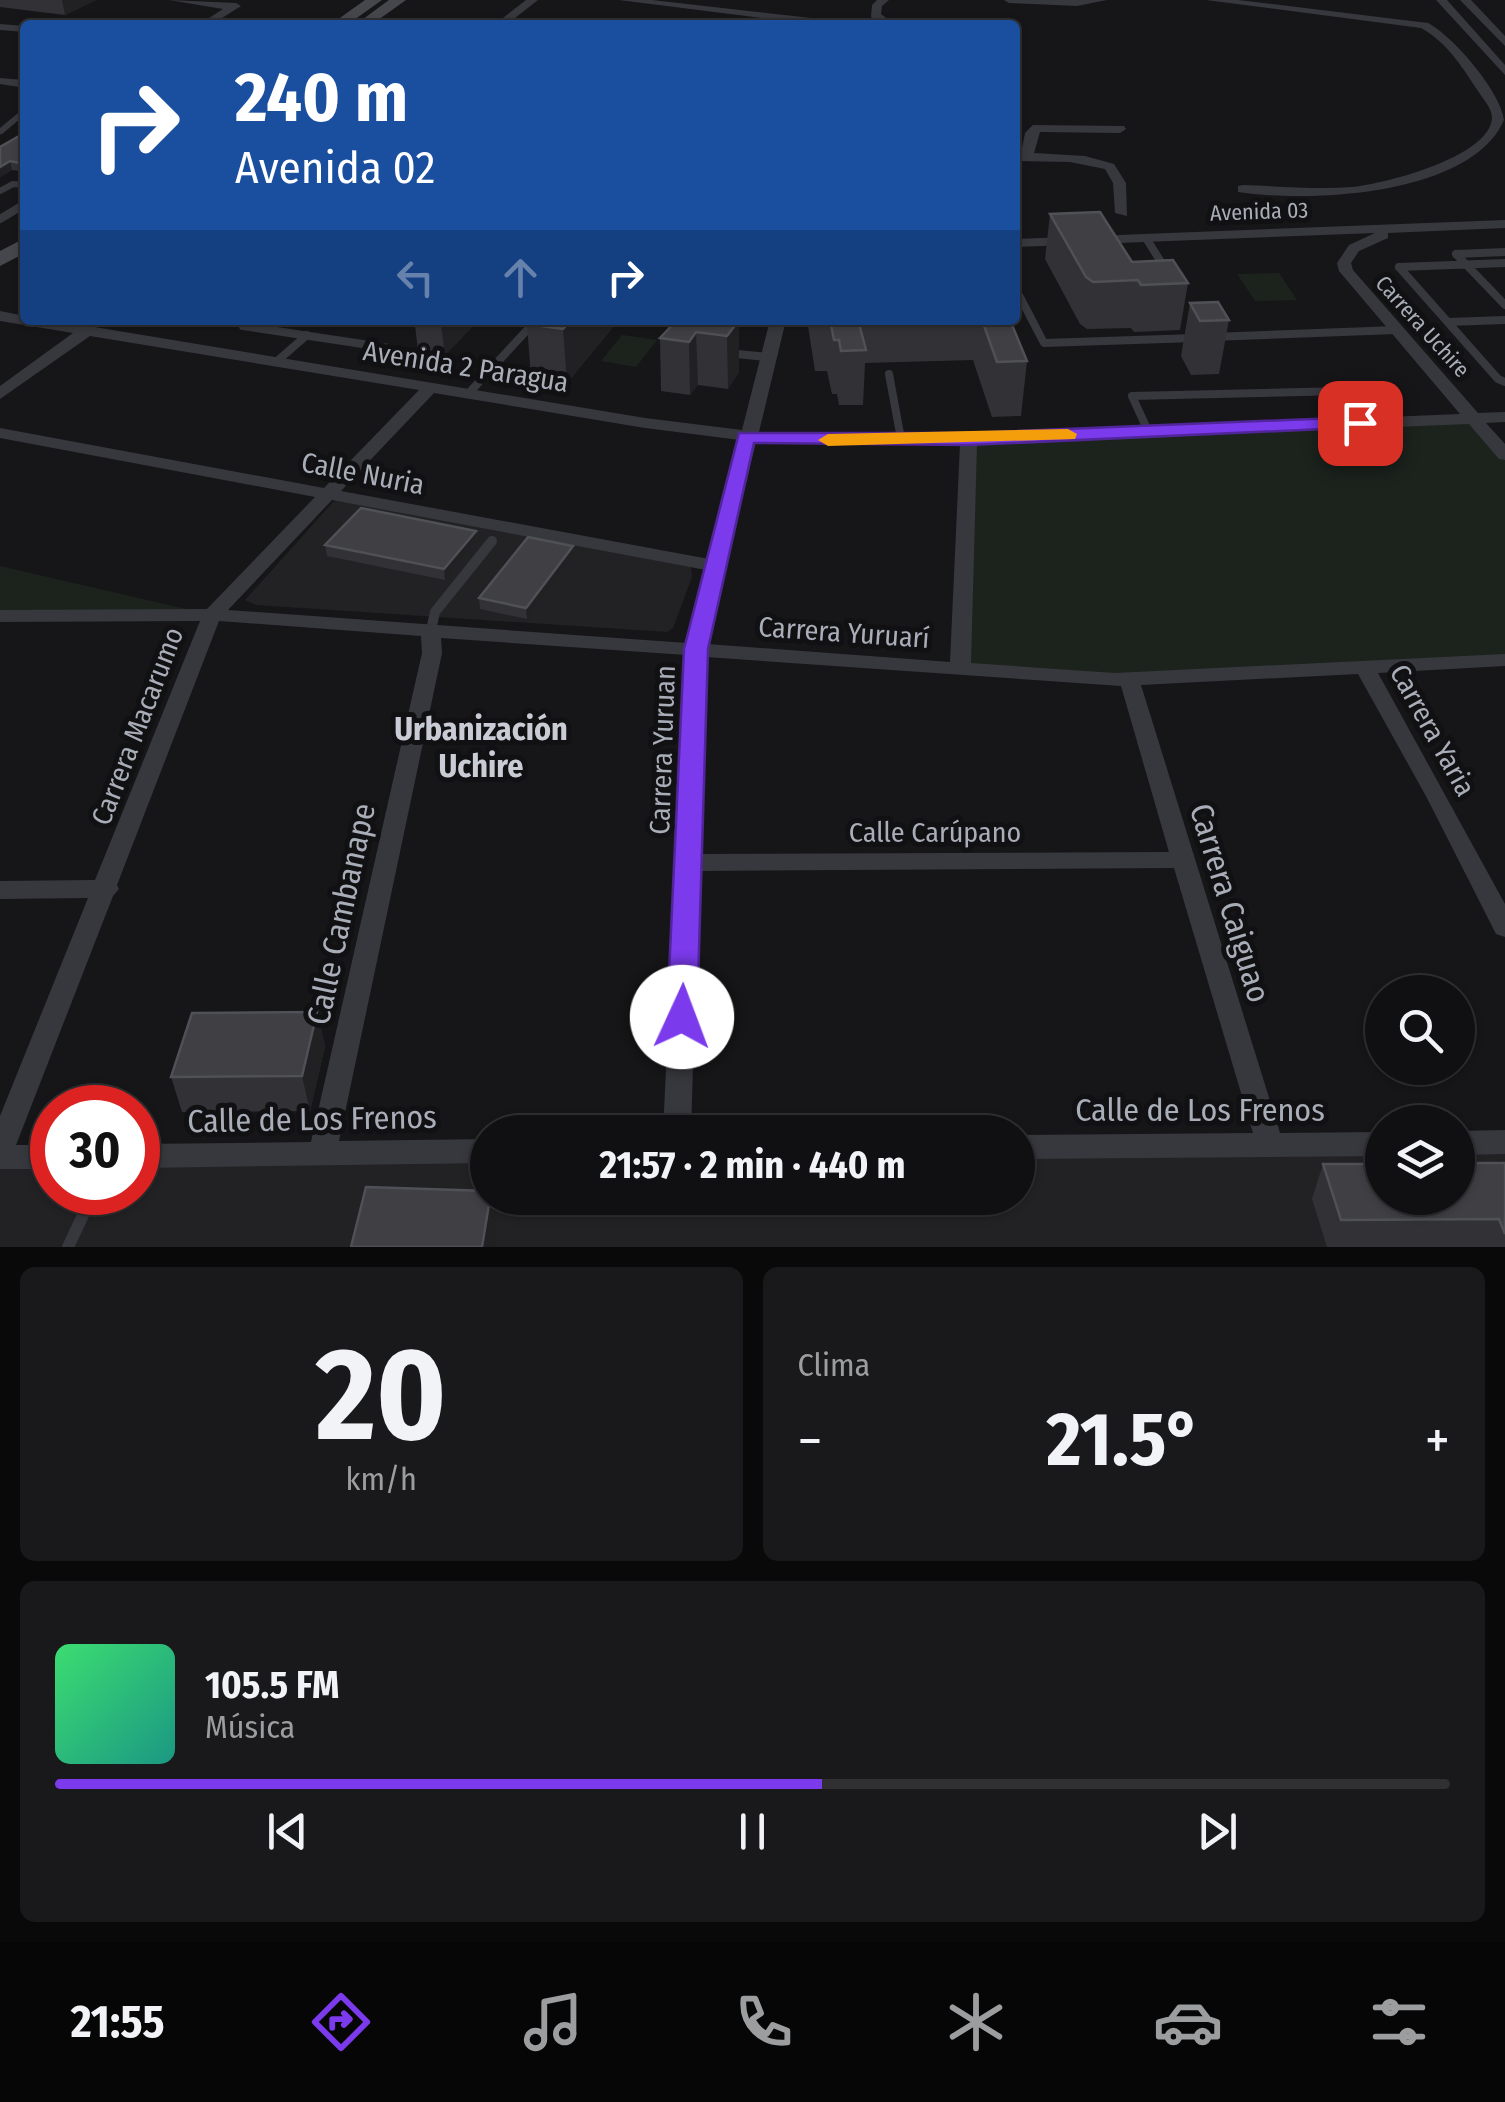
<!DOCTYPE html>
<html lang="es">
<head>
<meta charset="utf-8">
<style>
  :root { --surface:#101012; --page:#19191b; --text:#f1f3f6; --muted:#9c9d9f; --line:#303032; --accent:#7c3aed }
  body { margin:0; font-family:"Fira Sans Condensed",sans-serif; background:var(--page); color:var(--text); height:100vh; display:flex; flex-direction:column; font-size:38px; white-space:nowrap }
  * { box-sizing:border-box; margin:0 }
  p { font-size:32px; color:var(--muted) }
  .icon { flex:none; width:55px; height:55px; fill:none; stroke:currentColor; stroke-width:2; stroke-linecap:round; stroke-linejoin:round }
  .map { position:relative; height:1247px; overflow:hidden }
  .drawer { display:flex; flex-direction:column; gap:20px; padding:20px; background:#09090a; flex:1 }
  .drawer>* { flex:none }
  .banner { position:absolute; left:20px; top:20px; width:1000px; height:305px; border-radius:10px; box-shadow:0 2px 8px #0004,0 0 0 2px var(--line); background:#1a4fa0; color:#fff; overflow:hidden }
  .buttons { position:absolute; left:1365px; top:975px; display:grid; gap:20px }
  .buttons a { display:grid; place-items:center; width:110px; height:110px; border-radius:50%; background:var(--surface); box-shadow:0 2px 8px #0004,0 0 0 2px var(--line); font-size:50px }
  .speed { position:absolute; left:30px; top:1085px; display:flex; gap:20px; font-size:50px; font-weight:700; text-align:center }
  .speed>* { display:grid; place-content:center; width:130px; height:130px; border-radius:50%; background:var(--surface); box-shadow:0 2px 8px #0004,0 0 0 2px var(--line); line-height:1 }
  .speed .limit { border:15px solid #d22; background:#fff; color:#111 }
  .pin { position:absolute; display:grid; place-items:center; width:85px; height:85px; color:#fff; margin:-42px; border-radius:20px; box-shadow:0 5px 15px #0006 }
  .me { position:absolute; width:110px; margin:-55px; rotate:2deg; stroke-linejoin:round; filter:drop-shadow(0 0 8px #0008) }
  .turn { display:flex; align-items:center; gap:35px; height:210px; padding:0 50px; font-size:45px }
  .turn .icon { width:130px; height:130px; stroke-width:2.5 }
  .turn b { display:block; font-size:70px; line-height:85px }
  .lanes { display:flex; align-items:center; height:95px; padding:0 50px; background:#0003; justify-content:center; gap:50px; direction:ltr }
  .lanes .off { opacity:.35 }
  .big { font-size:75px; font-weight:700; line-height:1.1 }
  .drawer .card { flex:1; display:flex; flex-direction:column; justify-content:center; gap:15px; min-width:0; padding:0 35px; border-radius:15px; background:var(--page) }
  .drawer .dial { align-items:center; gap:0 }
  .dial b { font-size:130px; line-height:1 }
  .song { display:flex; align-items:center; gap:30px }
  .cover { width:120px; height:120px; border-radius:15px; background:linear-gradient(135deg,hsl(140 70% 55%),hsl(170 70% 35%)) }
  .played { height:10px; border-radius:5px; background:linear-gradient(90deg,var(--accent) 55%,var(--line) 55%) }
  .keys { display:flex; justify-content:space-around; direction:ltr }
  .heat { display:flex; justify-content:space-between; align-items:center; font-size:55px; direction:ltr }
  .drawer .tiles { flex:1; display:grid; gap:20px; grid-template-columns:1fr 1fr }
  .card:last-child { grid-column:span 2 }
  .trip { position:absolute; left:470px; top:1115px; width:565px; height:100px; border-radius:50px; background:var(--surface); box-shadow:0 2px 8px #0004,0 0 0 2px var(--line); font-weight:700; line-height:100px; text-align:center }
  .tabs { display:flex; height:160px; justify-content:space-around; align-items:center; background:#060607; color:var(--muted) }
  .tabs .icon { width:70px; height:70px }
  .tabs .current { color:var(--accent) }
  .tabs b { font-size:45px; color:var(--text) }
  .map>svg:first-child { display:block }
  .built { fill:#222225 }
  .green { fill:#1c231d }
  .lines { fill:none; stroke-linecap:round; stroke-linejoin:round }
  .lane-far3 { stroke:#37383d; stroke-width:6 }
  .lane-far2 { stroke:#37383d; stroke-width:8 }
  .lane-far1 { stroke:#37383d; stroke-width:10 }
  .lane { stroke:#37383d; stroke-width:12 }
  .street { fill:#37383d; fill-rule:evenodd }
  .secondary { fill:#45474d; fill-rule:evenodd }
  .wall { fill:#323236 }
  .shaded-wall { fill:#212124 }
  .building { fill:#3f3f44; stroke:#4f5156; stroke-width:2.5 }
  .route { fill:#7c3aed; stroke:#51269a; stroke-width:2.5 }
  .slow { fill:#f59e0b }
  .labels { text-anchor:middle; stroke-width:10; stroke-linejoin:round; paint-order:stroke }
  .far-street-label { font-size:22px; fill:#a8adb8; stroke:#111113 }
  .street-label { font-size:28px; fill:#a8adb8; stroke:#111113 }
  .quarter-label { font-size:32px; font-weight:bold; fill:#c9ccd4; stroke:#111113 }
  .near-street-label { font-size:32px; fill:#a8adb8; stroke:#111113 }
</style>
</head>
<body>
<div class="map">
<svg width="1505" height="1247" viewBox="0 0 1505 1247">
  <rect width="100%" height="100%" fill="#161618"/>
  <!-- built -->
  <path class="built" d="M340,500L691,567L692,577L673,628L667,632L256,605L245,600L333,502Z
    M1505,1142V1247H0V1157H52V1192H138V1156L487,1151L488,1198H1018V1147L1382,1144V1198H1458V1143Z"/>
  <!-- green -->
  <path class="green" d="M1279,273L1297,300L1255,301L1237,274Z
    M622,335L657,340L636,367L601,361Z
    M1472,418L1505,459V660L1153,679L960,669L969,439Z
    M0,566L212,615L0,616Z"/>
  <g class="lines">
    <!-- lane-far3 -->
    <path class="lane-far3" d="M1,131L25,111
      M0,191L13,184L25,185"/>
    <!-- lane-far2 -->
    <path class="lane-far2" d="M0,219L25,204
      M1146,238L1166,270
      M1456,254L1505,305
      M1456,254L1505,252
      M1399,267L1498,379L1505,382
      M1399,267L1505,263
      M1020,297L1044,343L1195,338
      M1448,322L1505,320
      M243,326L389,348
      M1212,337L1396,330
      M726,353L768,357
      M276,362L307,335
      M889,374L901,439
      M468,394L528,329
      M1148,431L1132,396L1388,390"/>
    <!-- lane-far1 -->
    <path class="lane-far1" d="M431,630L435,612L492,541"/>
    <!-- lane -->
    <path class="lane" d="M68,1247L94,1192"/>
    <!-- street -->
    <path class="street" d="M169,0L236,3L241,6L211,25H198L223,9Z
      M526,0H538L506,25H494Z
      M619,0H652L847,22L852,25H818Z
      M877,0H889L882,6L881,14L895,25H883L871,17L872,5Z
      M1004,0H1107L1077,6L1009,3Z
      M1206,0H1238L1428,23C1453,36 1501,92 1504,120C1471,196 1309,203 1238,192V186L1243,185C1279,186 1316,190 1352,187C1384,184 1490,157 1492,118C1492,108 1483,99 1478,91C1462,67 1447,42 1421,28Z
      M1436,0H1447L1505,65V75Z
      M1460,0H1471L1505,36V46Z
      M0,24L25,26V32L0,30Z
      M0,78L25,80V88L0,84Z
      M1033,125L1124,126L1126,129L1120,133L1040,132L1034,153L1085,156L1114,164L1126,183L1127,216L1115,213L1113,183L1105,169L1070,162L1015,161V153H1021L1025,133Z
      M1505,220V228L1388,233V238L1359,251L1351,263L1353,270L1478,413L1505,412V422L1486,423L1505,444V460L1499,459L1469,424L977,444L971,663L1115,673L1505,654V666L1378,673L1505,904V937L1496,934L1427,798L1358,674L1141,685L1280,1133L1382,1132V1156L1018,1159V1135L1253,1133L1174,868L699,871L691,1132H663L686,655L441,638L442,653L339,1141L488,1139V1163L138,1168V1144L311,1142L422,653L421,636L219,621L117,885L119,889L113,896L16,1145H52V1169H0V1116L88,898L0,899V881L95,880L200,621L0,622V610L207,609L315,497L0,438V428L324,488L419,390L90,336L0,399V386L73,333L0,321V311L25,316V320H52L645,418L742,430L770,320H786L759,432L775,434H969L1460,414L1339,271L1337,263L1349,245L1375,233L1015,247V239ZM434,393L645,428L740,440L709,559L341,491ZM756,442L960,444L950,662L707,644ZM332,500L706,570L687,643L228,610ZM706,657L1121,686L1169,852L700,854Z
      M1505,1130V1154L1458,1155V1131Z"/>
    <!-- secondary -->
    <path class="secondary" d="M365,0H382L347,25H330Z
      M389,0H406L371,25H355Z
      M25,238V253L0,266V251Z"/>
  </g>
  <!-- wall -->
  <path class="wall" d="M0,0H96L65,15L0,7Z
    M25,135V172L12,170L0,177V147Z
    M1050,214L1132,262L1188,283L1180,330L1134,332L1131,328L1087,329L1080,324L1045,259Z
    M1190,303L1229,320L1219,374L1191,375L1181,356Z
    M385,320H479L445,355L418,351L415,325Z
    M530,320H619L567,383L531,378L527,324Z
    M739,320V372L728,389L698,385L690,395L661,391L660,338Z
    M807,320H1010L1027,361L1021,416L992,417L973,360L865,363L863,405H839L837,394H832L827,371H815Z
    M476,531L477,541L445,580L327,556L325,545Z
    M573,546L574,556L527,619L480,609L479,598Z
    M317,1012L325,1046L310,1111L182,1112L171,1077Z
    M1505,1163V1247H1327L1312,1199L1323,1164Z"/>
  <!-- shaded-wall -->
  <path class="shaded-wall" d="M62,0H96L65,15Z
    M10,161L12,170L0,177V167Z
    M445,320H479L445,355L441,324Z
    M571,320H619L567,383L563,329Z
    M739,320V372L728,389L727,336Z
    M696,332L698,385L690,395L689,342Z
    M476,531L477,541L445,580L444,569Z
    M573,546L574,556L527,619L526,608Z
    M317,1012L325,1046L310,1111L302,1076Z
    M490,1198H493L497,1226L493,1247H482Z"/>
  <!-- building -->
  <path class="building" d="M21,135H25V164L10,161L0,167V147Z
    M1100,212L1132,262L1173,260L1188,283L1141,285L1138,280L1093,282L1086,277L1050,214Z
    M1218,302L1229,320L1200,321L1190,303Z
    M415,320H445L441,324Z
    M530,320H571L563,329L527,324Z
    M677,320H739L727,336L696,332L689,342L660,338Z
    M830,320H858L866,350L841,351L839,340H834Z
    M982,320H1010L1027,361L997,362Z
    M361,508L476,531L444,569L325,545Z
    M528,537L573,546L526,608L479,598Z
    M317,1012L302,1076L171,1077L192,1013Z
    M1458,1163H1505V1234L1499,1219L1341,1220L1323,1164H1382V1198H1458Z
    M366,1187L488,1191V1198H490L482,1247H351Z"/>
  <!-- route -->
  <path class="route" d="M1360,417L1367,419V427L969,445L754,443L708,649L697,1017L692,1025L682,1029L672,1025L667,1017L684,649L739,433H969Z"/>
  <!-- slow -->
  <path class="slow" d="M1068,429L1077,434L1075,439L828,446L818,440L828,434Z"/>
  <g class="labels">
    <!-- far-street labels -->
    <g class="far-street-label">
      <text transform="translate(1259 211) rotate(-2)" y="8">Avenida 03</text>
      <text transform="translate(1423 326) rotate(48)" y="8">Carrera Uchire</text>
    </g>
    <!-- street labels -->
    <g class="street-label">
      <text transform="translate(466 366) rotate(9)" y="10">Avenida 2 Paragua</text>
      <text transform="translate(363 473) rotate(11)" y="10">Calle Nuria</text>
      <text transform="translate(844 632) rotate(4)" y="10">Carrera Yuruarí</text>
      <text transform="translate(137 726) rotate(-69)" y="10">Carrera Macarumo</text>
      <text transform="translate(1433 730) rotate(61)" y="10">Carrera Yaria</text>
      <text transform="translate(662 750) rotate(-88)" y="10">Carrera Yuruan</text>
      <text x="935" y="842">Calle Carúpano</text>
    </g>
    <!-- quarter labels -->
    <g class="quarter-label">
      <text x="481" y="740">Urbanización<tspan x="481" dy="37">Uchire</tspan></text>
    </g>
    <!-- near-street labels -->
    <g class="near-street-label">
      <text transform="translate(1230 903) rotate(73)" y="11">Carrera Caiguao</text>
      <text transform="translate(341 914) rotate(-78)" y="11">Calle Cambanape</text>
      <text x="1200" y="1121">Calle de Los Frenos</text>
      <text transform="translate(312 1119) rotate(-1)" y="11">Calle de Los Frenos</text>
    </g>
  </g>
</svg>
<div class="buttons">
<a><svg class="icon" aria-label="search" viewBox="0 0 24 24"><circle cx="10" cy="10" r="6"/><path d="M15 15l6 6"/></svg></a>
<a><svg class="icon" aria-label="layers" viewBox="0 0 24 24"><path d="M12 4l9 5-9 5-9-5zM3 14l9 5 9-5"/></svg></a>
</div>
<div class="speed"><div class="limit">30</div></div>
<div class="pin" style="left:1360px;top:423px;background:#d93025"><svg class="icon" aria-label="arrive" viewBox="0 0 24 24"><path d="M6 21V4h12l-3 4 3 4H6"/></svg></div>
<svg class="me" style="left:682px;top:1017px" viewBox="-20 -20 40 40"><circle r="19" fill="#fff"/><path d="M0-13L10 11 0 6-10 11z" fill="#7c3aed"/></svg>
<div class="trip">21:57 · 2 min · 440 m</div>
<div class="banner">
<div class="turn"><svg class="icon" aria-label="right" viewBox="0 0 24 24"><path d="M7 20v-9h11M14 6l5 5-5 5"/></svg><div><b>240 m</b>Avenida 02</div></div>
<div class="lanes"><svg class="icon off" aria-label="left" viewBox="0 0 24 24"><path d="M17 20v-9H6M10 6l-5 5 5 5"/></svg><svg class="icon off" aria-label="ahead" viewBox="0 0 24 24"><path d="M12 20V5M6 11l6-6 6 6"/></svg><svg class="icon" aria-label="right" viewBox="0 0 24 24"><path d="M7 20v-9h11M14 6l5 5-5 5"/></svg></div>
</div>
</div>
<section class="drawer">
<div class="tiles">
<div class="card dial"><b>20</b><p>km/h</p></div>
<div class="card"><p>Clima</p>
<div class="heat"><a>−</a><b class="big">21.5°</b><a>+</a></div>
</div>
<div class="card">
<div class="song"><i class="cover"></i><div><b>105.5 FM</b><p>Música</p></div></div>
<div class="played"></div>
<div class="keys"><svg class="icon" aria-label="previous" viewBox="0 0 24 24"><path d="M18 5L8 12l10 7zM5 5v14"/></svg><svg class="icon" aria-label="pause" viewBox="0 0 24 24"><path d="M8 5v14M16 5v14"/></svg><svg class="icon" aria-label="next" viewBox="0 0 24 24"><path d="M6 5l10 7-10 7zM19 5v14"/></svg></div>
</div>
</div>
</section>
<nav class="tabs">
<b>21:55</b>
<svg class="icon current" aria-label="directions" viewBox="0 0 24 24"><path d="M12 3l9 9-9 9-9-9zM9 14v-3h6M13 9l2 2-2 2"/></svg>
<svg class="icon" aria-label="music" viewBox="0 0 24 24"><path d="M9 18V5l10-2v13"/><circle cx="6" cy="18" r="3"/><circle cx="16" cy="16" r="3"/></svg>
<svg class="icon" aria-label="phone" viewBox="0 0 24 24"><path d="M5 4h4l2 5-3 2q2 4 5 5l2-3 5 2v4C11 20 4 13 5 4z"/></svg>
<svg class="icon" aria-label="climate" viewBox="0 0 24 24"><path d="M12 3v18M4 7l16 10M4 17L20 7"/></svg>
<svg class="icon" aria-label="car" viewBox="0 0 24 24"><path d="M5 17H2v-5l4-1 3-4h7l3 4 3 1v5h-3M9 17h6M6 11h13"/><circle cx="7" cy="17" r="2"/><circle cx="17" cy="17" r="2"/></svg>
<svg class="icon" aria-label="filters" viewBox="0 0 24 24"><path d="M4 7h16M4 17h16"/><circle cx="9" cy="7" r="2"/><circle cx="15" cy="17" r="2"/></svg>
</nav>
</body>
</html>
